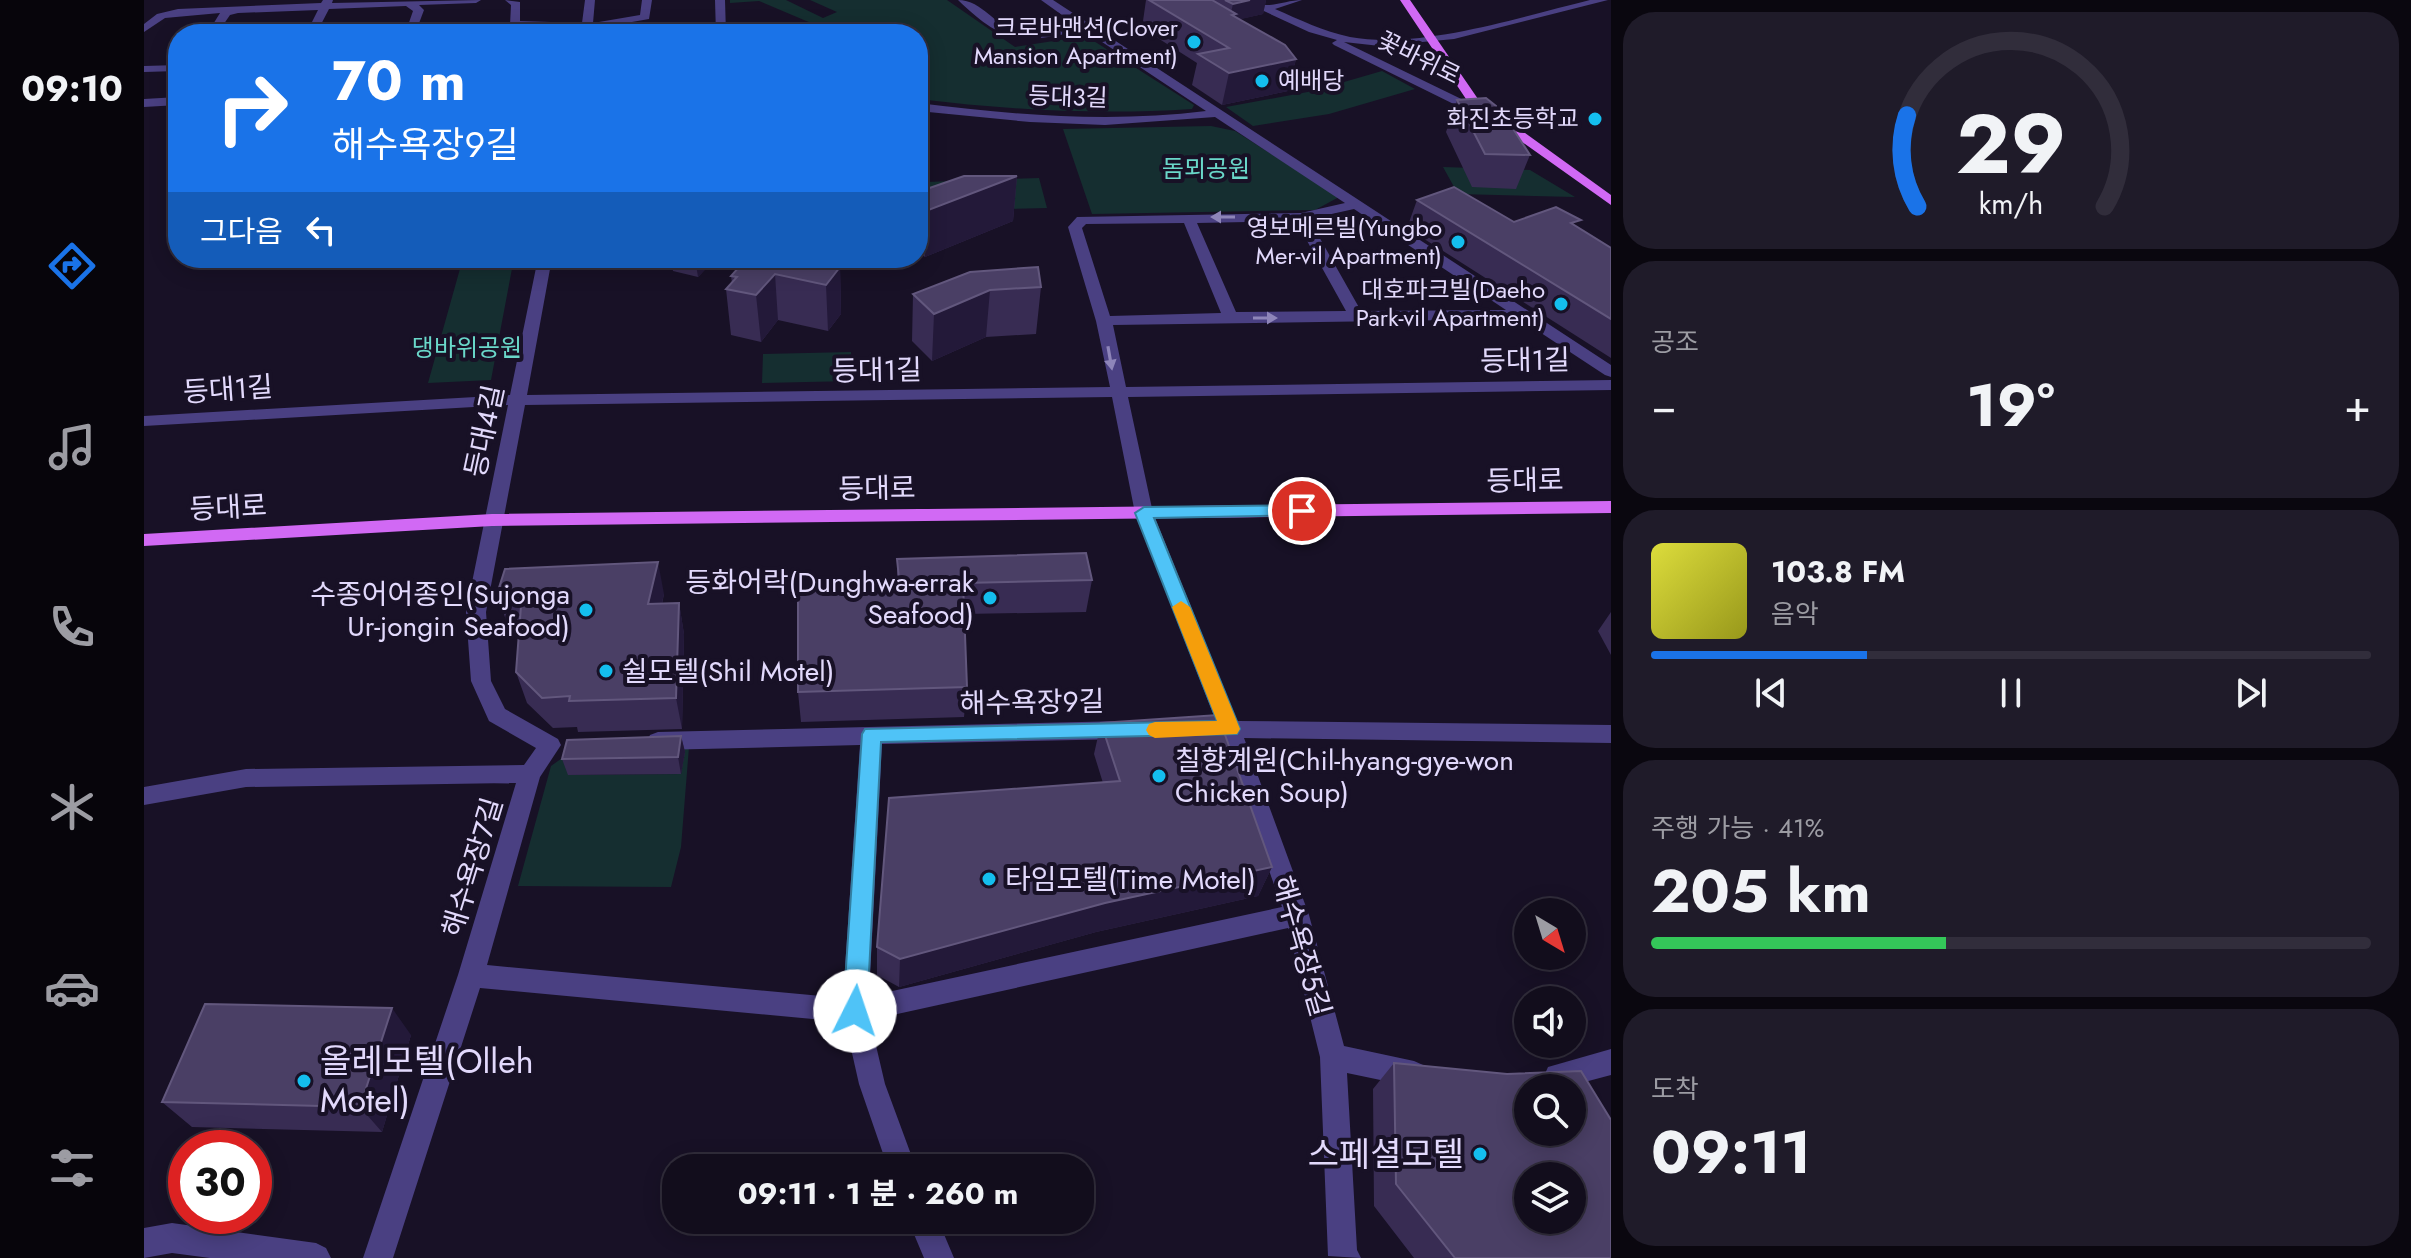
<!DOCTYPE html>
<html lang="ko">
<head>
<meta charset="utf-8">
<style>
  :root { --surface:#120d1c; --page:#1f1b29; --text:#f1f3f6; --muted:#9c9ca3; --line:#312d3b; --accent:#1a73e8 }
  body { margin:0; font-family:Jost,"Noto Sans KR",sans-serif; background:var(--page); color:var(--text); height:100vh; display:flex; flex-direction:column; font-size:30px; white-space:nowrap }
  * { box-sizing:border-box; margin:0 }
  p { font-size:26px; color:var(--muted) }
  .icon { flex:none; width:44px; height:44px; fill:none; stroke:currentColor; stroke-width:2; stroke-linecap:round; stroke-linejoin:round }
  .map { position:relative; flex:1; overflow:hidden }
  .drawer { display:flex; flex-direction:column; gap:12px; padding:12px; background:#0a070f; width:800px }
  .drawer>* { flex:none }
  .banner { position:absolute; left:24px; top:24px; width:760px; height:244px; border-radius:32px; box-shadow:0 4px 20px #0003,0 0 0 2px var(--line); background:#1a73e8; color:#fff; overflow:hidden }
  .needle { width:52px; rotate:142deg }
  .fabs { position:absolute; left:1370px; top:898px; display:grid; gap:16px }
  .fabs a { display:grid; place-items:center; width:72px; height:72px; border-radius:50%; background:var(--surface); box-shadow:0 4px 20px #0003,0 0 0 2px var(--line); font-size:40px }
  .speed { position:absolute; left:24px; top:1130px; display:flex; gap:16px; font-size:40px; font-weight:700; text-align:center }
  .speed>* { display:grid; place-content:center; width:104px; height:104px; border-radius:50%; background:var(--surface); box-shadow:0 4px 20px #0003,0 0 0 2px var(--line); line-height:1 }
  .speed .limit { border:12px solid #d22; background:#fff; color:#111 }
  .pin { position:absolute; display:grid; place-items:center; width:68px; height:68px; color:#fff; margin:-34px; border:4px solid #fff; border-radius:50%; box-shadow:0 2px 8px #0007 }
  .me { position:absolute; width:88px; margin:-44px; rotate:4deg; stroke-linejoin:round; filter:drop-shadow(0 0 6px #0008) }
  .turn { display:flex; align-items:center; gap:28px; height:168px; padding:0 32px; font-size:36px }
  .turn .icon { width:104px; height:104px; stroke-width:2.5 }
  .turn b { display:block; font-size:56px; line-height:68px }
  .then { display:flex; align-items:center; height:76px; padding:0 32px; background:#0003; gap:16px; font-size:30px }
  .big { font-size:60px; font-weight:700; line-height:1.1 }
  .drawer .card { flex:1; display:flex; flex-direction:column; justify-content:center; gap:12px; min-width:0; padding:0 28px; border-radius:32px; background:var(--page) }
  .drawer .dial { align-items:center; gap:0 }
  .dial svg { height:208px; overflow:visible; fill:none; stroke:var(--line); stroke-width:7; stroke-linecap:round; text-anchor:middle }
  .dial text { fill:var(--text); stroke:none }
  .song { display:flex; align-items:center; gap:24px }
  .cover { width:96px; height:96px; border-radius:12px; background:linear-gradient(135deg,hsl(60 70% 55%),hsl(60 70% 35%)) }
  .played { height:8px; border-radius:4px; background:linear-gradient(90deg,var(--accent) 30%,var(--line) 30%) }
  .keys { display:flex; justify-content:space-around; direction:ltr }
  .heat { display:flex; justify-content:space-between; align-items:center; font-size:44px; direction:ltr }
  .charge { height:12px; border-radius:6px; background:linear-gradient(90deg,#34c759 41%,var(--line) 0) }
  .trip { position:absolute; left:518px; top:1154px; width:432px; height:80px; border-radius:32px; background:var(--surface); box-shadow:0 4px 20px #0003,0 0 0 2px var(--line); font-weight:700; line-height:80px; text-align:center }
  main { display:flex; flex:1; min-height:0 }
  .tabs { display:flex; flex-direction:column; width:144px; justify-content:space-around; align-items:center; background:#07050b; color:var(--muted) }
  .tabs .icon { width:56px; height:56px }
  .tabs .current { color:var(--accent) }
  .tabs b { font-size:36px; color:var(--text) }
  .map>svg:first-child { display:block }
  .green { fill:#152e30; fill-rule:evenodd }
  .lines { fill:none; stroke-linecap:round; stroke-linejoin:round }
  .minor { fill:#4a4082; fill-rule:evenodd }
  .major { fill:#d169f4; fill-rule:evenodd }
  .wall { fill:#382c53 }
  .shaded-wall { fill:#231939 }
  .building { fill:#4a3f65; stroke:#62577d; stroke-width:2; fill-rule:evenodd }
  .oneway { fill:#8e85b9 }
  .route { fill:#4fc3f7; stroke:#337fa1; stroke-width:2 }
  .slow { fill:#f59e0b }
  .poi-dot { fill:#14beee; stroke:#181126; stroke-width:3 }
  .labels { text-anchor:middle; stroke-width:8; stroke-linejoin:round; paint-order:stroke }
  .far-poi-label { font-size:24px; fill:#e2d9fc; stroke:#181126; text-anchor:end }
  .far-street-label { font-size:24px; fill:#e2d9fc; stroke:#181126 }
  .far-park-label { font-size:24px; fill:#6ad8ca; stroke:#181126 }
  .street-label { font-size:28px; fill:#e2d9fc; stroke:#181126 }
  .poi-label { font-size:28px; fill:#e2d9fc; stroke:#181126; text-anchor:start }
  .near-poi-label { font-size:34px; fill:#e2d9fc; stroke:#181126; text-anchor:start }
</style>
</head>
<body>
<main>
<nav class="tabs">
<b>09:10</b>
<svg class="icon current" aria-label="directions" viewBox="0 0 24 24"><path d="M12 3l9 9-9 9-9-9zM9 14v-3h6M13 9l2 2-2 2"/></svg>
<svg class="icon" aria-label="music" viewBox="0 0 24 24"><path d="M9 18V5l10-2v13"/><circle cx="6" cy="18" r="3"/><circle cx="16" cy="16" r="3"/></svg>
<svg class="icon" aria-label="phone" viewBox="0 0 24 24"><path d="M5 4h4l2 5-3 2q2 4 5 5l2-3 5 2v4C11 20 4 13 5 4z"/></svg>
<svg class="icon" aria-label="climate" viewBox="0 0 24 24"><path d="M12 3v18M4 7l16 10M4 17L20 7"/></svg>
<svg class="icon" aria-label="car" viewBox="0 0 24 24"><path d="M5 17H2v-5l4-1 3-4h7l3 4 3 1v5h-3M9 17h6M6 11h13"/><circle cx="7" cy="17" r="2"/><circle cx="17" cy="17" r="2"/></svg>
<svg class="icon" aria-label="filters" viewBox="0 0 24 24"><path d="M4 7h16M4 17h16"/><circle cx="9" cy="7" r="2"/><circle cx="15" cy="17" r="2"/></svg>
</nav>
<div class="map">
<svg width="1467" height="1258" viewBox="0 0 1467 1258">
  <rect width="100%" height="100%" fill="#181126"/>
  <!-- green -->
  <path class="green" d="M586,0H642L679,18L693,12L666,0H803L871,47L942,36L1050,105L1048,109C956,115 866,110 774,99V81L781,79L774,76V34H693L615,1L586,3Z
    M1238,71L1271,89L1185,114L1109,126L1082,107L1169,91Z
    M1067,126L1091,131L1195,197L1171,210L948,214L919,129Z
    M1299,167L1386,170L1431,197L1314,194Z
    M895,178L903,208L789,211L782,182Z
    M319,258H370L347,380L284,383Z
    M707,352L708,381L618,383L619,354Z
    M545,747L537,847L527,887L374,886L407,766L428,751ZM541,750L537,774L424,775L429,754Z"/>
  <g class="lines">
    <!-- minor -->
    <path class="minor" d="M179,0H189L188,3L337,0L332,3L275,5L280,10L271,34H261L269,11L262,6L185,9L172,34H162L174,10L94,13L86,15L73,34H63L76,13L21,18L0,32V24L13,14L34,9L177,3Z
      M361,0L376,2V21L438,23L441,0H451L449,23L496,15L498,0H508L505,19L448,29L447,34H437V30H397L366,25L367,5Z
      M571,0H581L582,34H572Z
      M814,0C839,0 852,28 875,33C893,37 915,28 932,25L897,0H909L1467,365V377L1461,375L1376,319L969,325L982,387L1467,380V390L984,397L1009,513L1093,721L1467,725V743L1100,738L1165,915L1200,1046L1270,1061L1279,1065L1283,1074L1279,1083L1270,1087L1203,1073L1213,1250L1217,1258L1184,1256L1176,1057L1144,928L726,1020L741,1084L772,1168H744L715,1084L701,1022L336,988L249,1258H219L314,975L372,783L102,787L0,805V787L102,769L380,765L392,748L345,721L327,681L322,612L364,405L0,426V416L366,395L394,258H408L383,395L966,387L952,321L924,227L933,217L1157,213L1201,203L1071,117L961,125L886,122L774,111V103C870,115 966,123 1062,111L940,30C878,43 863,47 814,0ZM1210,209L1362,310L1217,311L1165,219ZM1152,221L1202,311L1092,312L1053,223ZM1040,223L1077,313L966,316L938,228L942,224ZM968,397L991,513L1072,721L1065,723L1062,729L1065,735L1078,738L1138,907L725,996L738,744L981,739L989,736L992,730L989,724L981,721L514,732L506,735L503,741L506,747L514,750L716,745L699,998L343,965L396,777L417,745L414,739L361,709L347,681L342,612L381,405Z
      M1096,0C1106,0 1114,5 1123,5C1134,5 1146,0 1158,0L1131,9C1156,20 1179,31 1206,37C1277,50 1376,17 1446,0H1464L1310,39L1236,46L1200,42L1342,111L1344,114L1338,118L1190,45L1188,43L1193,40L1165,32Z
      M34,65V71L0,72V66Z
      M34,97V105L0,107V99Z
      M1467,1049V1075L1418,1088L1404,1085L1400,1076L1404,1067Z
      M764,1220H794L810,1258H780Z
      M28,1223L172,1243L182,1248L187,1258H66L28,1253L0,1258V1228Z"/>
    <!-- major -->
    <path class="major" d="M1256,0H1266L1334,99L1467,195V205L1326,105Z
      M1467,501V513L348,526L0,546V534L348,514Z"/>
  </g>
  <!-- wall -->
  <path class="wall" d="M1002,0H1122L1119,14L1096,19L1152,59L1144,91L1078,105L1048,85L1053,63L998,28Z
    M1313,100L1386,155L1372,189L1328,187L1302,132Z
    M873,176L869,221L781,257L774,252V192Z
    M1273,200L1370,222L1433,227L1467,248V358L1263,228Z
    M527,258H572L554,277L529,271Z
    M635,264L696,267L697,314L684,331L634,320L617,342L587,335L582,289L588,283L587,276Z
    M897,287L892,334L842,337L788,361L768,341L769,294Z
    M753,559L948,580L942,612L820,614L823,687L820,717L657,722L654,692L753,588Z
    M361,569L520,594L518,604L535,603L540,634L538,729L434,732L433,727L409,728L383,703L372,672L376,625L364,626L353,594Z
    M1467,612V655L1454,631Z
    M957,723L1128,867L1114,896L952,932L755,987L733,975V947L959,783L950,754Z
    M537,736L541,752L537,774L424,775L418,759Z
    M267,1035L238,1132L48,1127L18,1102Z
    M1250,1063L1467,1258H1270L1230,1206L1229,1089Z"/>
  <!-- shaded-wall -->
  <path class="shaded-wall" d="M1106,0H1122L1119,14L1085,22L1089,4Z
    M1152,59L1144,91L1078,105L1085,73Z
    M873,176L869,221L781,257L782,211Z
    M551,258H572L554,277Z
    M696,267L697,314L684,331L682,285Z
    M631,274L634,320L617,342L612,295Z
    M846,290L842,337L788,361L790,314Z
    M514,562L520,594L510,636L504,604Z
    M535,603L540,634L538,729L532,698Z
    M537,736L541,752L537,774L534,757Z
    M1128,867L1114,896L952,932L755,987L756,959L961,903Z
    M248,1008L267,1035L238,1132L216,1107Z"/>
  <!-- building -->
  <path class="building" d="M1005,0H1068L1092,14L1088,15L1141,45L1152,59L1085,73L1054,54L1085,48Z
    M1081,0H1106L1089,4Z
    M1342,98L1357,110L1386,155L1341,154L1313,100Z
    M820,176H873L782,211L774,206V192Z
    M1310,187L1370,222L1412,207L1437,220L1427,223L1467,248V319L1273,200Z
    M603,258L635,264L640,258H652L696,267L682,285L631,274L612,295L582,289L593,277L587,276Z
    M894,267L897,287L846,290L790,314L769,294L826,272Z
    M942,553L948,580L819,583L823,687L654,692V590L756,588L753,559Z
    M514,562L504,604L535,603L532,698L425,701L426,696L398,698L372,672L378,593L353,594L361,569Z
    M1074,715L1128,867L961,903L756,959L733,947L745,798L976,781L957,723Z
    M537,736L534,757L418,759L423,740Z
    M61,1004L248,1008L216,1107L18,1102Z
    M1250,1063L1363,1074L1437,1071L1467,1120V1258H1311L1252,1184ZM1384,1088H1428V1132H1384ZM1384,1176H1428V1220H1384Z"/>
  <!-- one-way arrows -->
  <defs><path id="oneway-solid" d="M-6-.8H1V-3.2L6.5 0L1 3.2V.8H-6Z" transform="scale(2)"/></defs>
  <g class="oneway">
    <use href="#oneway-solid" transform="translate(1079 217) rotate(180)"/>
    <use href="#oneway-solid" transform="translate(1121 318)"/>
    <use href="#oneway-solid" transform="translate(966 358) rotate(80)"/>
  </g>
  <!-- route -->
  <path class="route" d="M1158,505L1164,507L1166,511L1164,515L1010,518L1096,729L1093,734L737,742L723,1011L719,1019L711,1022L702,1019L699,1011L718,734L721,729L1073,721L991,513L1000,507Z"/>
  <!-- slow -->
  <path class="slow" d="M1037,601L1046,607L1096,729L1093,734L1011,738L1005,735L1002,730L1005,724L1011,722L1073,721L1028,607Z"/>
  <!-- markers -->
  <g class="poi-dot">
    <circle cx="1050" cy="42" r="8"/>
    <circle cx="1118" cy="81" r="8"/>
    <circle cx="1451" cy="119" r="8"/>
    <circle cx="1314" cy="242" r="8"/>
    <circle cx="1417" cy="304" r="8"/>
    <circle cx="846" cy="598" r="8"/>
    <circle cx="442" cy="610" r="8"/>
    <circle cx="462" cy="671" r="8"/>
    <circle cx="1015" cy="776" r="8"/>
    <circle cx="845" cy="879" r="8"/>
    <circle cx="160" cy="1081" r="8"/>
    <circle cx="1336" cy="1154" r="8"/>
  </g>
  <g class="labels">
    <!-- far-poi labels -->
    <g class="far-poi-label">
      <text x="1034" y="36">크로바맨션(Clover<tspan x="1034" dy="28">Mansion Apartment)</tspan></text>
      <text x="1134" y="89" text-anchor="start">예배당</text>
      <text x="1435" y="127">화진초등학교</text>
      <text x="1298" y="236">영보메르빌(Yungbo<tspan x="1298" dy="28">Mer-vil Apartment)</tspan></text>
      <text x="1401" y="298">대호파크빌(Daeho<tspan x="1401" dy="28">Park-vil Apartment)</tspan></text>
    </g>
    <!-- far-street labels -->
    <g class="far-street-label">
      <text transform="translate(1275 58) rotate(26)" y="8">꽃바위로</text>
      <text transform="translate(924 97) rotate(2)" y="8">등대3길</text>
    </g>
    <!-- far-park labels -->
    <g class="far-park-label">
      <text x="1062" y="177">돔뫼공원</text>
      <text x="323" y="356">댕바위공원</text>
    </g>
    <!-- street labels -->
    <g class="street-label">
      <text transform="translate(1381 360) rotate(-1)" y="10">등대1길</text>
      <text transform="translate(733 370) rotate(-1)" y="10">등대1길</text>
      <text transform="translate(84 389) rotate(-4)" y="10">등대1길</text>
      <text transform="translate(340 431) rotate(-78)" y="10">등대4길</text>
      <text transform="translate(1381 480) rotate(-1)" y="10">등대로</text>
      <text transform="translate(733 488) rotate(-1)" y="10">등대로</text>
      <text transform="translate(84 507) rotate(-3)" y="10">등대로</text>
      <text transform="translate(888 702) rotate(-1)" y="10">해수욕장9길</text>
      <text transform="translate(328 867) rotate(-73)" y="10">해수욕장7길</text>
      <text transform="translate(1158 946) rotate(74)" y="10">해수욕장5길</text>
    </g>
    <!-- poi labels -->
    <g class="poi-label">
      <text x="830" y="592" text-anchor="end">등화어락(Dunghwa-errak<tspan x="830" dy="32">Seafood)</tspan></text>
      <text x="426" y="604" text-anchor="end">수종어어종인(Sujonga<tspan x="426" dy="32">Ur-jongin Seafood)</tspan></text>
      <text x="478" y="681">쉴모텔(Shil Motel)</text>
      <text x="1031" y="770">칠향계원(Chil-hyang-gye-won<tspan x="1031" dy="32">Chicken Soup)</tspan></text>
      <text x="861" y="889">타임모텔(Time Motel)</text>
    </g>
    <!-- near-poi labels -->
    <g class="near-poi-label">
      <text x="176" y="1073">올레모텔(Olleh<tspan x="176" dy="39">Motel)</tspan></text>
      <text x="1320" y="1166" text-anchor="end">스페셜모텔</text>
    </g>
  </g>
</svg>
<div class="fabs">
<a><svg class="needle" viewBox="-14 -14 28 28"><path d="M0-13l5 13h-10z" fill="#e53935"/><path d="M0 13l5-13h-10z" fill="#9c9ca3"/></svg></a>
<a><svg class="icon" aria-label="sound" viewBox="0 0 24 24"><path d="M4 9h4l5-4v14l-5-4H4zM17 9q2 3 0 6"/></svg></a>
<a><svg class="icon" aria-label="search" viewBox="0 0 24 24"><circle cx="10" cy="10" r="6"/><path d="M15 15l6 6"/></svg></a>
<a><svg class="icon" aria-label="layers" viewBox="0 0 24 24"><path d="M12 4l9 5-9 5-9-5zM3 14l9 5 9-5"/></svg></a>
</div>
<div class="speed"><div class="limit">30</div></div>
<div class="pin" style="left:1158px;top:511px;background:#d93025"><svg class="icon" aria-label="arrive" viewBox="0 0 24 24"><path d="M6 21V4h12l-3 4 3 4H6"/></svg></div>
<svg class="me" style="left:711px;top:1011px" viewBox="-20 -20 40 40"><circle r="19" fill="#fff"/><path d="M0-13L10 11 0 6-10 11z" fill="#4fc3f7"/></svg>
<div class="trip">09:11 · 1 분 · 260 m</div>
<div class="banner">
<div class="turn"><svg class="icon" aria-label="right" viewBox="0 0 24 24"><path d="M7 20v-9h11M14 6l5 5-5 5"/></svg><div><b>70 m</b>해수욕장9길</div></div>
<div class="then">그다음<svg class="icon" aria-label="left" viewBox="0 0 24 24"><path d="M17 20v-9H6M10 6l-5 5 5 5"/></svg></div>
</div>
</div>
<section class="drawer">
<div class="card dial"><svg viewBox="0 0 100 80">
<path d="M14 69A42 42 0 1 1 86 69"/>
<path d="M14 69A42 42 0 0 1 10 34" stroke="#1a73e8"/>
<text x="50" y="56" font-size="32" font-weight="700">29</text>
<text x="50" y="72" font-size="11">km/h</text>
</svg></div>
<div class="card"><p>공조</p>
<div class="heat"><a>−</a><b class="big">19°</b><a>+</a></div>
</div>
<div class="card">
<div class="song"><i class="cover"></i><div><b>103.8 FM</b><p>음악</p></div></div>
<div class="played"></div>
<div class="keys"><svg class="icon" aria-label="previous" viewBox="0 0 24 24"><path d="M18 5L8 12l10 7zM5 5v14"/></svg><svg class="icon" aria-label="pause" viewBox="0 0 24 24"><path d="M8 5v14M16 5v14"/></svg><svg class="icon" aria-label="next" viewBox="0 0 24 24"><path d="M6 5l10 7-10 7zM19 5v14"/></svg></div>
</div>
<div class="card"><p>주행 가능 · 41%</p><b class="big">205 km</b><div class="charge"></div></div>
<div class="card"><p>도착</p><b class="big">09:11</b></div>
</section>
</main>
</body>
</html>
